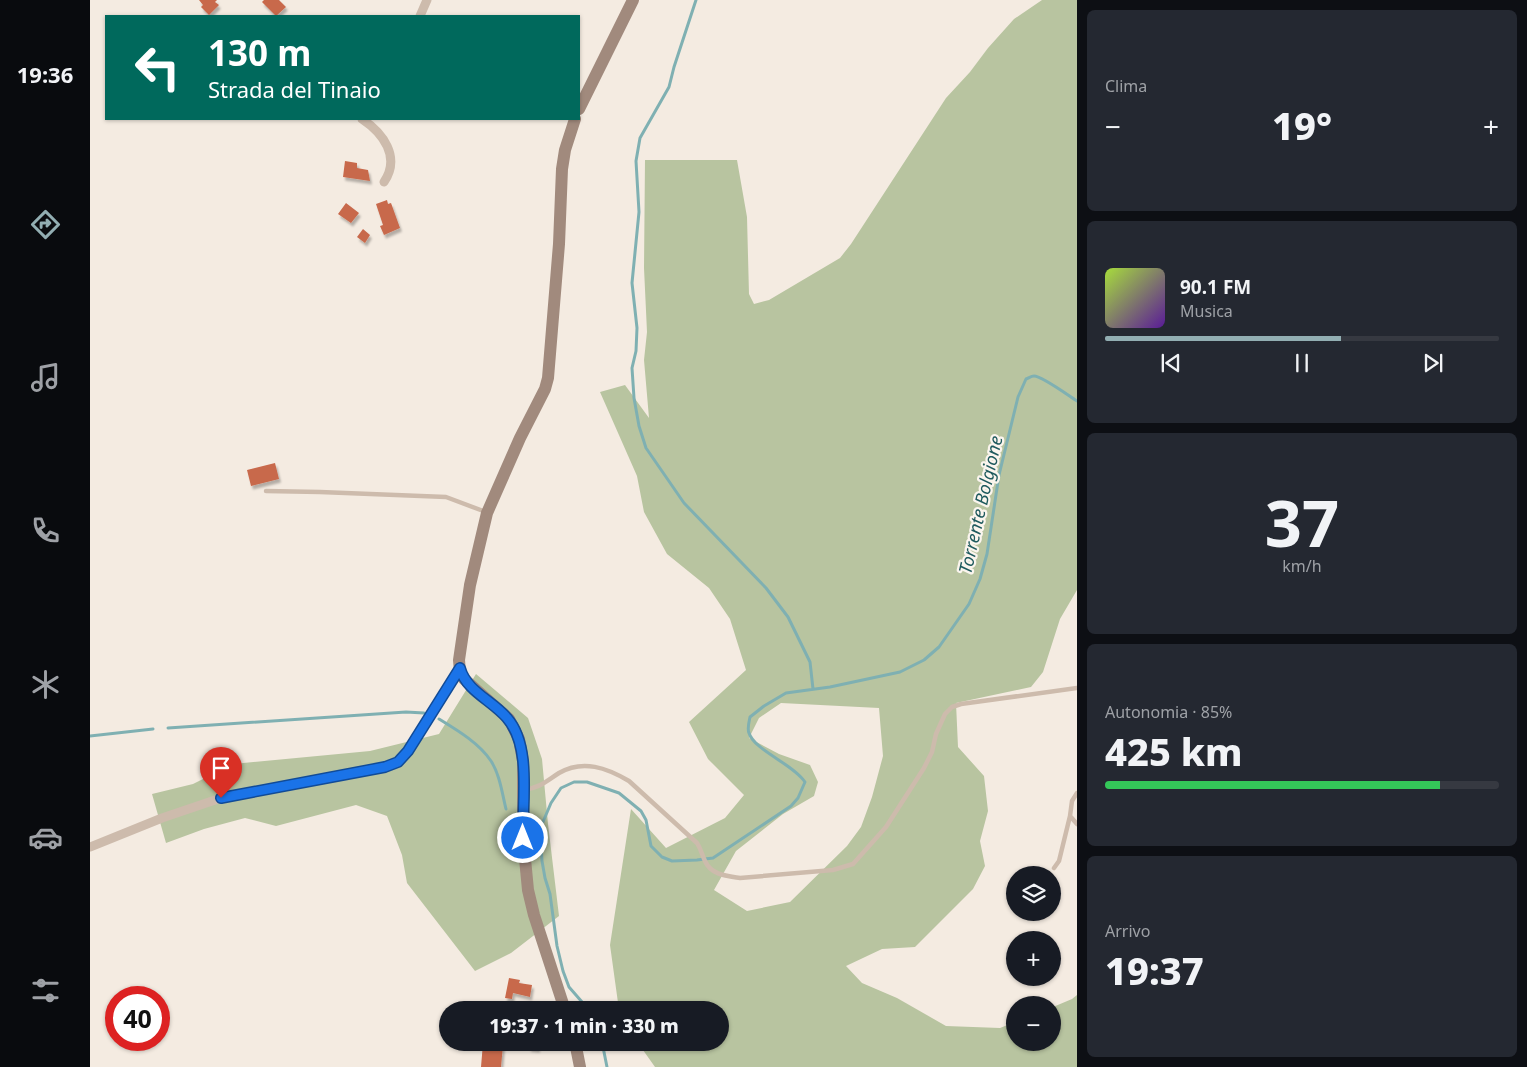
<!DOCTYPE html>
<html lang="it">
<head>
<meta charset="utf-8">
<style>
  :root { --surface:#171b24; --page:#242831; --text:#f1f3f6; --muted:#9ea1a6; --line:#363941; --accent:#92aeb2 }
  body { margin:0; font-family:"Noto Sans",sans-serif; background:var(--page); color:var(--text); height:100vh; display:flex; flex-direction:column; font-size:19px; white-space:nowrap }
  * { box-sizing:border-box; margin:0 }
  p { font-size:16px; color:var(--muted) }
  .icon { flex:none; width:28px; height:28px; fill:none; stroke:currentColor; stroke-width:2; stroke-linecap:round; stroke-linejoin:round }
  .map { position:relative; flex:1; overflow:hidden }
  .side { display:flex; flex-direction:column; gap:10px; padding:10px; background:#0d0f14; width:450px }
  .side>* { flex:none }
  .hud { position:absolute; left:15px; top:15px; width:475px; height:105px; border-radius:0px; box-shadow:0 1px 4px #0004; background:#00695c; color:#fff; overflow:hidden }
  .buttons { position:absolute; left:916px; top:866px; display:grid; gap:10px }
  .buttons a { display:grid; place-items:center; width:55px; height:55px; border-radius:50%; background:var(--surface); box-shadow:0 1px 4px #0004; font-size:25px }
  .speed { position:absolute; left:15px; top:986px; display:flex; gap:10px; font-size:25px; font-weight:700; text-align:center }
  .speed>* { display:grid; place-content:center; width:65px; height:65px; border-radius:50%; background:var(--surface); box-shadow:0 1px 4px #0004; line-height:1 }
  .speed .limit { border:8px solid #d22; background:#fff; color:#111 }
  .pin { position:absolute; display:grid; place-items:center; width:42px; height:42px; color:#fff; margin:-51px -21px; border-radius:50% 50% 50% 0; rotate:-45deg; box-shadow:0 0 5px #0007 }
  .pin .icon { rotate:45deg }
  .me { position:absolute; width:55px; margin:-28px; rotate:0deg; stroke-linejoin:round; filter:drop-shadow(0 0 4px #0008) }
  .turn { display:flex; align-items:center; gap:18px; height:105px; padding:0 20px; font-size:22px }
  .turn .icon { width:65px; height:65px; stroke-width:2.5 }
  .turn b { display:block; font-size:35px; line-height:42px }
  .big { font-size:38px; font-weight:800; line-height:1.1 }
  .side .widget { flex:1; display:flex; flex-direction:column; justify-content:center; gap:8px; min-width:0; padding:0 18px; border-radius:8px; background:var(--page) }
  .side .dial { align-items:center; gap:0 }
  .dial b { font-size:65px; line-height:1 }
  .song { display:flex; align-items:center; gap:15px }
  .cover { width:60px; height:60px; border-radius:8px; background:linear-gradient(135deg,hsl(80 70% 55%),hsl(270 70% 35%)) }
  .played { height:5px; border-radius:2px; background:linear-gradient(90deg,var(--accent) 60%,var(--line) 60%) }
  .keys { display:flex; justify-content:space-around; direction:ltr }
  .heat { display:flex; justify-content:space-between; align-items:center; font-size:28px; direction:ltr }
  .charge { height:8px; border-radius:4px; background:linear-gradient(90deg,#34c759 85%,var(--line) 0) }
  .trip { position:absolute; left:349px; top:1001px; width:290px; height:50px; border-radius:25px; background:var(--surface); box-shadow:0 1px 4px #0004; font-weight:800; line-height:50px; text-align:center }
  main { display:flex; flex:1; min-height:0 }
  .dock { display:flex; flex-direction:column; width:90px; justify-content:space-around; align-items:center; background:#090b0e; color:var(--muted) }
  .dock .icon { width:35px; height:35px }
  .dock .selected { color:var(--accent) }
  .dock b { font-size:22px; color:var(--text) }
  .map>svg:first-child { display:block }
  .green { fill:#b8c4a0; fill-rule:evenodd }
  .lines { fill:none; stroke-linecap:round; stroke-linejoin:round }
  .stream { stroke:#7fb0b2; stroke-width:3 }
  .building { fill:#c8694b; filter:url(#shadow) }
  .lane { stroke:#cdbbac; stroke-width:4.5 }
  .street { stroke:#cdbbac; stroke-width:9 }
  .secondary { stroke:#a18a7d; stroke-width:12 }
  .route-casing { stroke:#114b97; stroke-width:12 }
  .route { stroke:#1a73e8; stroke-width:9 }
  .labels { text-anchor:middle; stroke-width:4.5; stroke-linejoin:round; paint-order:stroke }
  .water-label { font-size:18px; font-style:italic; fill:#1f5a5e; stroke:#fbf5ee }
</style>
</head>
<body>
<main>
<nav class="dock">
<b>19:36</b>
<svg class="icon selected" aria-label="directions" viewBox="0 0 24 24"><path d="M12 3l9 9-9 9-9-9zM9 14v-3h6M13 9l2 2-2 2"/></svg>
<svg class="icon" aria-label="music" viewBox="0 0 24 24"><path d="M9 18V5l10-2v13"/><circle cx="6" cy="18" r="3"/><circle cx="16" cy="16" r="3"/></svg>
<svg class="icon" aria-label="phone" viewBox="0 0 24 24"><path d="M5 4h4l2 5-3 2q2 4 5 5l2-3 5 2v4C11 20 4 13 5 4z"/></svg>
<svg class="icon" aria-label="climate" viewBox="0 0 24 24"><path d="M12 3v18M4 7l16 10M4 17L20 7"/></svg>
<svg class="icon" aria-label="car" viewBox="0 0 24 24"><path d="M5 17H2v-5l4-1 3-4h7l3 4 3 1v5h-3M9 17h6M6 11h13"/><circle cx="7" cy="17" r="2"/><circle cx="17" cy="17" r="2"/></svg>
<svg class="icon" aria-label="filters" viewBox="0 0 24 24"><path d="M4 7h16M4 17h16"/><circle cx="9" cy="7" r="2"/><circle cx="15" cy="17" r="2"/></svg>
</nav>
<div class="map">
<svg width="987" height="1067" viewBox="0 0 987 1067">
  <defs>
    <filter id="shadow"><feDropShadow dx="2" dy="3.5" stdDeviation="1" flood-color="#0004"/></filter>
  </defs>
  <rect width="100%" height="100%" fill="#f4ebe1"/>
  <!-- green -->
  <path class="green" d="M952,0H987V590L970,619L953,672L941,687L866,703L868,747L894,776L898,811L890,841L895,866L883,889L825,947L792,949L756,966L772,983L807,998L856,1026L910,1028L925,1022V1042H962L963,1007L982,999L987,995V1067H565L548,1043L630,1042V1010H529L520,945L541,809L576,848L635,818L654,795L618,759L599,722L656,670L640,619L619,588L577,554L554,512L547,476L510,392L535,385L559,418L554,360L557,332L554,268L555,160H647L657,217L659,294L664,304L679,300L750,258L761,244L856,98L880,72L898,48L924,19ZM691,703L789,708L793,756L782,797L771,827L757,846L700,902L657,911L624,890L646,851L693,814L724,796L728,782L720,765L689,754L659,738L669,718Z
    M386,674L438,718L452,759L458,824L469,916L421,953L385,971L317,883L312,855L297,816L266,805L186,826L155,818L114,829L76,843L62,794L103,784L143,764L280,751L349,734Z"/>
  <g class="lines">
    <!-- stream -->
    <path class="stream" d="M606,0L584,67L579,87L550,138L546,161L549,212L542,283L547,328L546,351L542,368L544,398L549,426L556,448L594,503L676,588L698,617L720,662L723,689
      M349,719C367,730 389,743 401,761C410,775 412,793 416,809
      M78,728L316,712L334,713
      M0,736L63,729
      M499,1010L479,987L473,971L467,946L460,894L455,878L452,861L450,829L461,803L471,788L484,782H497L529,793L551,811L556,820L561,846L572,857L582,861L607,860L623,858L701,806L708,798L715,782C703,764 664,750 659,733C657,729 659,722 660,717L674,706L696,693L740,687L810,672L834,660L849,647L879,604L890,579L897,554L909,475L928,397L936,379C939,378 941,376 944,376C952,376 979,396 987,401
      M512,1042L517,1067"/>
  </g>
  <!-- building -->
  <path class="building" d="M109,0H127L125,2L129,5L119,15L111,7L113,5Z
    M174,0H189L196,7L186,16L172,2Z
    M255,161L267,163V168L278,170L280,181L253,177Z
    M297,200L298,204L301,203L310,228L294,235L290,226L293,225L286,204Z
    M256,203L269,213L261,223L248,214Z
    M273,229L280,235L275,243L267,237Z
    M185,463L189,479L161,486L157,470Z
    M419,978L430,980L429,983L442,985L440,997L423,993L422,999L415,998Z
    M439,1042H448V1049L439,1048Z
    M393,1043L413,1045L411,1067H391Z"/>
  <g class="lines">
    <!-- lane -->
    <path class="lane" d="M176,491L230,492L356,497L396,512
      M434,790C451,787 455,782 469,773C493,759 517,768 539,781L607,843C611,849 612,855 615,861C621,875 637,876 650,878L743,870L763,864L796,827L834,768L842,752L846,734L855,714L862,707L871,704L987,688
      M987,793L982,801L980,816L987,824
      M964,868L969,861L980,816"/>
    <!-- street -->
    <path class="street" d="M330,16L337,0
      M272,119C293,133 311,157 294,182
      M0,847L72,818L131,798L295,767L308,762L318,751L369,668"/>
    <!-- secondary -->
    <path class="secondary" d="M489,109L543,0
      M475,1010L444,915L438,890L433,838V761L429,739L419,719L374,679L370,672L369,660L380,585L397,513L430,438L455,389L458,378L469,244L472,169L475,150L485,119
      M485,1042L490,1067"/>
  </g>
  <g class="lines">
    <defs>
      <path id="route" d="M131,798L295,767L308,762L318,751L370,668C376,691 403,701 417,718C442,746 432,803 433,838"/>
    </defs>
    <!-- route casing -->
    <use href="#route" class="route-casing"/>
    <!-- route -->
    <use href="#route" class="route"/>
  </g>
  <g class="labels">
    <!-- water labels -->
    <g class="water-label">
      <text transform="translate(891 505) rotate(-77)" y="6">Torrente Bolgione</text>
    </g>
  </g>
</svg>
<div class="buttons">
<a><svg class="icon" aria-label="layers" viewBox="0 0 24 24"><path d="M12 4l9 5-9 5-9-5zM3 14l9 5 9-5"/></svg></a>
<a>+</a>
<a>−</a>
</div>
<div class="speed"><div class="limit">40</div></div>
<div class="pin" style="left:131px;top:798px;background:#d93025"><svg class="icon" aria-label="arrive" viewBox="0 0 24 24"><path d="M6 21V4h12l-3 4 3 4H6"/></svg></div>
<svg class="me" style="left:433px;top:838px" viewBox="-20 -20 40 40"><circle r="17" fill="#1a73e8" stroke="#fff" stroke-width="3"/><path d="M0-11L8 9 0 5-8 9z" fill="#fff"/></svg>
<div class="trip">19:37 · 1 min · 330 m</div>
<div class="hud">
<div class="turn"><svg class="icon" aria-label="left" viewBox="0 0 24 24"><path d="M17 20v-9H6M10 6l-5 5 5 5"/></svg><div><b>130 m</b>Strada del Tinaio</div></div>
</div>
</div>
<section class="side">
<div class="widget"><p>Clima</p>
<div class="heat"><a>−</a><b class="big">19°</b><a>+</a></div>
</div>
<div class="widget">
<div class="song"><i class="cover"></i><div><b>90.1 FM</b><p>Musica</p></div></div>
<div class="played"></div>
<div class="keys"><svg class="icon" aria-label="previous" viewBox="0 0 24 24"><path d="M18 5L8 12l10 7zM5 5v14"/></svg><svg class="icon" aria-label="pause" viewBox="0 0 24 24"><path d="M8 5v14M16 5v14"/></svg><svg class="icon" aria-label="next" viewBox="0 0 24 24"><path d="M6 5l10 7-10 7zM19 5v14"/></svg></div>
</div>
<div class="widget dial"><b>37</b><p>km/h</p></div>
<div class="widget"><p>Autonomia · 85%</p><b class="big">425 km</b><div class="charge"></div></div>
<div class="widget"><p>Arrivo</p><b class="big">19:37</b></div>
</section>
</main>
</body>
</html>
